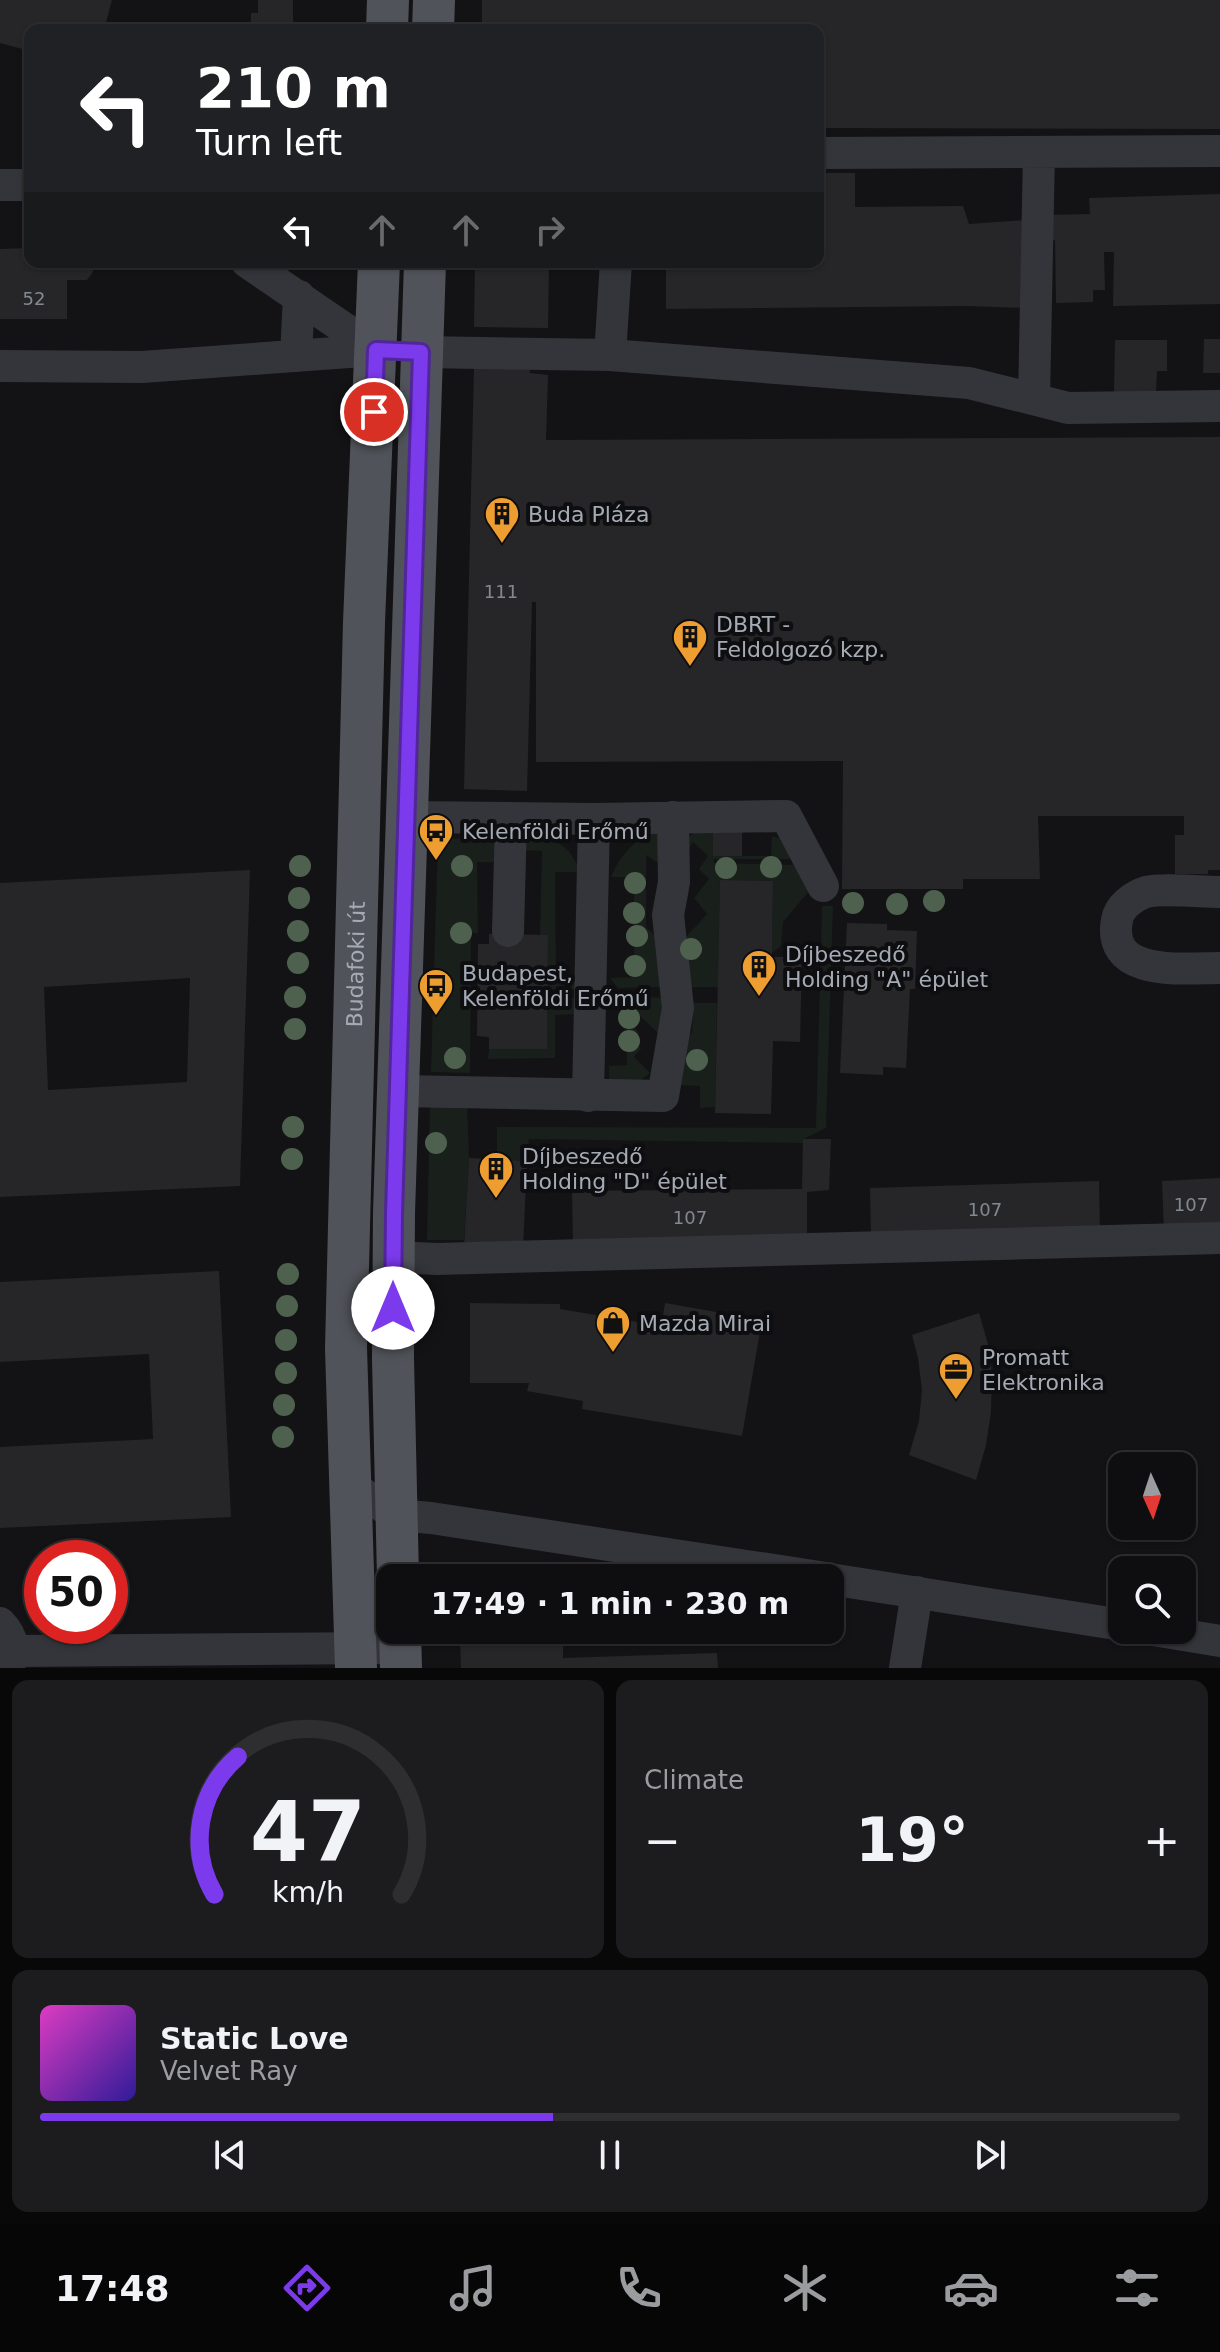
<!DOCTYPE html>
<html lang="en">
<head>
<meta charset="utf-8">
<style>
  :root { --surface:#0e0e10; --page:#1c1c1e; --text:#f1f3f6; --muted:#9b9c9f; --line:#2e2e30; --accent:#7c3aed }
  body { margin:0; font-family:"DejaVu Sans",sans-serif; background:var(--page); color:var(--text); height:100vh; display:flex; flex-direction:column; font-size:30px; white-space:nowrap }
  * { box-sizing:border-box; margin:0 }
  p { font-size:26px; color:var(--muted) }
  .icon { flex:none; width:44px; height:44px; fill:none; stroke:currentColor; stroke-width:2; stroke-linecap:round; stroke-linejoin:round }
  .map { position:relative; height:1668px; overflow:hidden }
  .panel { display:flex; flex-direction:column; gap:12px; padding:12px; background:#080809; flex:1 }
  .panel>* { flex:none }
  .hud { position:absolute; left:24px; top:24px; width:800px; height:244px; border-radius:16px; box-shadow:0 2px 6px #0004,0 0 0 2px var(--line); background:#202124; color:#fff; overflow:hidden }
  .needle { width:52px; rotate:177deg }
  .fabs { position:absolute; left:1108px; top:1452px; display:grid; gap:16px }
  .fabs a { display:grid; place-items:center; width:88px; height:88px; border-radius:16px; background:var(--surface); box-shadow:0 2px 6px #0004,0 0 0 2px var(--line); font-size:40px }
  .speed { position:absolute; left:24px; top:1540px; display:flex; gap:16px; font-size:40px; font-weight:700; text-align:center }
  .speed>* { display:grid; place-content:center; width:104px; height:104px; border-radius:50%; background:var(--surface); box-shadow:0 2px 6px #0004,0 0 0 2px var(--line); line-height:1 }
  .speed .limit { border:12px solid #d22; background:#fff; color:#111 }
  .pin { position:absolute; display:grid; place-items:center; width:68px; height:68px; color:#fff; margin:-34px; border:4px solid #fff; border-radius:50%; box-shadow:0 2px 8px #0007 }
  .me { position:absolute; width:88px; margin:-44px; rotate:0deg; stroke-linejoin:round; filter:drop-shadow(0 0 6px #0008) }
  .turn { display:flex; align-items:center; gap:28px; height:168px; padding:0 40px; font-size:36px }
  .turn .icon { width:104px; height:104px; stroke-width:2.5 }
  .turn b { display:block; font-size:56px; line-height:68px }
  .lanes { display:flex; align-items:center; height:76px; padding:0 40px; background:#0003; justify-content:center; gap:40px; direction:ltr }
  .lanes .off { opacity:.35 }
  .big { font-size:60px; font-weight:600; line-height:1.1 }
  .panel .widget { flex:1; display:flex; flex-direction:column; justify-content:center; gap:12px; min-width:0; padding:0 28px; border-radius:16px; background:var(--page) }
  .panel .dial { align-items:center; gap:0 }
  .dial svg { height:208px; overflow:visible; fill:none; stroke:var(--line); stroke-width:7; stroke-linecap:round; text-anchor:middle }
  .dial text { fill:var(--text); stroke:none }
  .song { display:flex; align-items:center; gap:24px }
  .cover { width:96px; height:96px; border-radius:12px; background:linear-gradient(135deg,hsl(310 70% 55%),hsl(250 70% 35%)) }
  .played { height:8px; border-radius:4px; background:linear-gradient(90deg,var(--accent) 45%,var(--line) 45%) }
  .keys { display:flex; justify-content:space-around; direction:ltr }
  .heat { display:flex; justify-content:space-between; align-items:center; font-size:44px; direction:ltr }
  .panel .tiles { flex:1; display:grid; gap:12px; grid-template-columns:1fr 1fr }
  .widget:last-child { grid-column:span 2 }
  .trip { position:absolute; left:376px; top:1564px; width:468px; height:80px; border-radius:16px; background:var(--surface); box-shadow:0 2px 6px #0004,0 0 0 2px var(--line); font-weight:600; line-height:80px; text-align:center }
  .menu { display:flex; height:128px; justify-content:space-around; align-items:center; background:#060606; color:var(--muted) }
  .menu .icon { width:56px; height:56px }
  .menu .selected { color:var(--accent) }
  .menu b { font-size:36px; color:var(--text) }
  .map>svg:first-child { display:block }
  .green { fill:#191f1a }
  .building { fill:#262629; fill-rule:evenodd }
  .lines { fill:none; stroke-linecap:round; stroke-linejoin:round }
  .minor { stroke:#34353a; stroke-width:32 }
  .major { stroke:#505359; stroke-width:42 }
  .tree { fill:#4d614e }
  .route-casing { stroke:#51269a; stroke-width:20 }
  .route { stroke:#7c3aed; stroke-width:14 }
  .labels { text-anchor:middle; stroke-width:8; stroke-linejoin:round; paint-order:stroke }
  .number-label { font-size:18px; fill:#848991 }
  .poi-label { font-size:22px; fill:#a5abb5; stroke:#0e0e10; text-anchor:start }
  .street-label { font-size:22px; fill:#a5abb5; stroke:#0e0e10 }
</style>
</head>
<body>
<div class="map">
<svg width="1220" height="1668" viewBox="0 0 1220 1668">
  <rect width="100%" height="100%" fill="#131315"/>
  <!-- green -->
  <path class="green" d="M695,832H713L714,856H771L772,836L789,841L794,859H714V863L795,865L810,890L783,922L781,946L772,953L773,881L720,880L718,987H691L683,940L707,914L694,898L709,879L699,869L708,856L693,842L685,854L682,842Z
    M648,834H657L664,847L663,866L646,855V927L662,942L667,987L618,988L610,978L634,977V877H611C619,858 630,844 648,834Z
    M496,838L495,862H477L478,933H471L470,1073L431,1072L438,839Z
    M528,839C559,839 567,843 581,872H555L556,977H575L578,990L547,989L548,935H540L542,851L523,850L522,843Z
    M822,906H833L826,1128L804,1139L803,1143L529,1139L527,1161L497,1159V1127L816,1128Z
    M615,996L667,998L658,1033L639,1015L631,1024L639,1033L634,1040L641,1049L634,1057L650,1073L639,1082L609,1079V1066L627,1065V1008H608V997Z
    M579,998L577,1014L555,1015V1058L488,1059L489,1049H547V999Z
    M694,1003H717L715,1107L700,1108V1086L679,1085V1045L692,1032Z
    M430,1102L467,1104L469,1158L464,1240H427Z"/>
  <!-- building -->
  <path class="building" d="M0,0H112L104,30H30V51L0,43Z
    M258,0H293V30H251V13H258Z
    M482,0H1220V129L818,128V30H482Z
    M818,173H855V207L963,206L969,224L1026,220L1029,308L966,306L666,309V262H818Z
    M1220,194V304L1113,306L1114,252H1104L1105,290H1093V302L1056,303L1055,240H1046L1045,215L1090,214L1089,198Z
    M30,248V262H93V272L87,280H67V319H0V249Z
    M304,262H343V268L303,266Z
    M475,262H549L548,328L474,327Z
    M1204,339H1220V373H1203Z
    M1115,340H1167V371H1157L1156,393L1114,392Z
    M474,367L530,370V373L548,375L546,440L1220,437V870H1208V874H1175V835H1184V816H1038L1040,879H963V889H842L843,761L536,762V602H532L527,791L464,789Z
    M713,829H742V856H713Z
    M250,870L240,1186L0,1197V883ZM190,978L187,1082L48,1090L44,987Z
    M720,880L773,881L772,957H802L800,1042L773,1041L771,1114L715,1113Z
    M847,923L887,924V930L917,931L915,989H910L906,1068L883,1067V1075L840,1073Z
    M489,934L548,935L547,1049H489V1037L477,1036L478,944H489Z
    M803,1139H831L829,1190L807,1192V1244L573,1246L572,1191L802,1189Z
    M469,1158L527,1161L523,1248L464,1246Z
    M1220,1178V1229L1164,1231L1162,1181Z
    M1099,1181L1100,1231L871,1238L870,1188Z
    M219,1271L231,1517L0,1528V1447L153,1439L149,1354L0,1362V1282Z
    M470,1303L560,1304V1309L661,1326L665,1303L762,1320L742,1436L582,1409L583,1401L527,1391L529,1383H470Z
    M979,1313L988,1344L992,1375L991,1412L986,1445L976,1480L909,1455L919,1421L922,1390L918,1358L912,1335Z
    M563,1634V1658L717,1653L718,1668H461L460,1638Z"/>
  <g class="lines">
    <!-- minor -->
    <path class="minor" d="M818,153L1220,151
      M0,185H30
      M247,262L376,350
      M421,352L610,355L969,383L1068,408L1220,406
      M610,355L616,262
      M296,356L299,296
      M0,366L142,367L376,350
      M1034,399L1039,152
      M406,817L594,819L786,816L823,886
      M1220,892C1201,892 1162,888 1146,892C1133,896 1119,907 1117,920C1106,978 1184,968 1220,968
      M508,931L511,819
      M398,1091L663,1096L678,1008L668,915L674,882L673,817
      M588,1096L594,819
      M393,1257L437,1259L1220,1238
      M351,1486L396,1515L431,1518L826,1578
      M830,1579L1122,1625
      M0,1623C14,1637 14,1650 9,1668
      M1153,1630L1220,1641
      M13,1651L377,1648
      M905,1668L917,1592"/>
    <!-- major -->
    <g class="major">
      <path d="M387,30L388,0"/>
      <path d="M433,30L434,0"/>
      <path d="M398,1578L393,1359L394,1213L425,262"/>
      <path d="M400,1630L401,1668"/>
      <path id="s1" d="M356,1668L346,1348L364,622L379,262"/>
    </g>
  </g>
  <!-- trees -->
  <g class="tree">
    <circle cx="300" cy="866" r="11"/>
    <circle cx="462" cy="866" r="11"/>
    <circle cx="771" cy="867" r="11"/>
    <circle cx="726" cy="868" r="11"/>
    <circle cx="635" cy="883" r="11"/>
    <circle cx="299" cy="898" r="11"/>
    <circle cx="934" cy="901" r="11"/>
    <circle cx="853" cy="903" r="11"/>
    <circle cx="897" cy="904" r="11"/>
    <circle cx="634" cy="913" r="11"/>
    <circle cx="298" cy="931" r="11"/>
    <circle cx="461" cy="933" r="11"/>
    <circle cx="637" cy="936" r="11"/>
    <circle cx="691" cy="949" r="11"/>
    <circle cx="298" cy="963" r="11"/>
    <circle cx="635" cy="966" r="11"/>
    <circle cx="295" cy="997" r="11"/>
    <circle cx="629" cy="1018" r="11"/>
    <circle cx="295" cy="1029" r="11"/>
    <circle cx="629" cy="1041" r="11"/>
    <circle cx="455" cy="1058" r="11"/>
    <circle cx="697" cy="1060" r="11"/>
    <circle cx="293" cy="1127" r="11"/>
    <circle cx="436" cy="1143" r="11"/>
    <circle cx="292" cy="1159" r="11"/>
    <circle cx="288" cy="1274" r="11"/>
    <circle cx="287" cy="1306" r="11"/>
    <circle cx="286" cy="1340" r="11"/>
    <circle cx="286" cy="1373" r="11"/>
    <circle cx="284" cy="1405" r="11"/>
    <circle cx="283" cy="1437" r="11"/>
  </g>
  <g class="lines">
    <defs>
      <path id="route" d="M374,412L376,350L421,352L394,1213L393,1308"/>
    </defs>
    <!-- route casing -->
    <use href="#route" class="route-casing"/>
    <!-- route -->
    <use href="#route" class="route"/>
  </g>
  <!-- icons -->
  <defs>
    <symbol id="building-pin" viewBox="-11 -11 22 30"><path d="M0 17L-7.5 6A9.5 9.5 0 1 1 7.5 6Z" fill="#ee9e31" stroke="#0e0e10"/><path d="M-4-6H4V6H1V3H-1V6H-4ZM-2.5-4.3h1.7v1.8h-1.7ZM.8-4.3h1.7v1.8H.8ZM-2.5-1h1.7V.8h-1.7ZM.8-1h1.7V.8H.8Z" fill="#111"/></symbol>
    <symbol id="bus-pin" viewBox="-11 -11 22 30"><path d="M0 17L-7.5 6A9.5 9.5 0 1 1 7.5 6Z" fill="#ee9e31" stroke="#0e0e10"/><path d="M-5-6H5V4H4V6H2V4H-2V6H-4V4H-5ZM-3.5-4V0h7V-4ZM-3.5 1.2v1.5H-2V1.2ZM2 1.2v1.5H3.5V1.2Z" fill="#111"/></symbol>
    <symbol id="shop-pin" viewBox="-11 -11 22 30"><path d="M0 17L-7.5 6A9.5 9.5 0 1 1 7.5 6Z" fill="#ee9e31" stroke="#0e0e10"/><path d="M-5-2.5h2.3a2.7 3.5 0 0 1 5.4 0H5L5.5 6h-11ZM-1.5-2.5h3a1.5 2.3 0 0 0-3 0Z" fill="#111"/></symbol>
    <symbol id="office-pin" viewBox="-11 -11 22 30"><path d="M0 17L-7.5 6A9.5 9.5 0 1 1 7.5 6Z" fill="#ee9e31" stroke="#0e0e10"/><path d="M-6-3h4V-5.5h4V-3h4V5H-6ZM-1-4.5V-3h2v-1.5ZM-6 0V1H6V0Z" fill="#111"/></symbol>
  </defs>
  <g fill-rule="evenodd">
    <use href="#building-pin" x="482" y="494" width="40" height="54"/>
    <use href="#building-pin" x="670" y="617" width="40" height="54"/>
    <use href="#bus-pin" x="416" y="811" width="40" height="54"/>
    <use href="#building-pin" x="739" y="947" width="40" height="54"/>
    <use href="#bus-pin" x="416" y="966" width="40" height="54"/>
    <use href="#building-pin" x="476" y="1149" width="40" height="54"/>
    <use href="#shop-pin" x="593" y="1303" width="40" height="54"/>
    <use href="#office-pin" x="936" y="1350" width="40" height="54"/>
  </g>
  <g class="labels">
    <!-- number labels -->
    <g class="number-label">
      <text x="34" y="305">52</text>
      <text x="501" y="598">111</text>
      <text x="1191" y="1211">107</text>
      <text x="985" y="1216">107</text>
      <text x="690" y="1224">107</text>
    </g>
    <!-- poi labels -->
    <g class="poi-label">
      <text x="528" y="522">Buda Pláza</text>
      <text x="716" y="632">DBRT -<tspan x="716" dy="25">Feldolgozó kzp.</tspan></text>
      <text x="462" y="839">Kelenföldi Erőmű</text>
      <text x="785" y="962">Díjbeszedő<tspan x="785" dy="25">Holding "A" épület</tspan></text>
      <text x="462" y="981">Budapest,<tspan x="462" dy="25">Kelenföldi Erőmű</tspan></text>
      <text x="522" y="1164">Díjbeszedő<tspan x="522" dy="25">Holding "D" épület</tspan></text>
      <text x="639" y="1331">Mazda Mirai</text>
      <text x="982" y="1365">Promatt<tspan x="982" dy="25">Elektronika</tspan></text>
    </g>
    <!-- street labels -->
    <g class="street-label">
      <text dy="8" stroke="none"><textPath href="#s1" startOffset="704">Budafoki út</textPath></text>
    </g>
  </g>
</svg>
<div class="fabs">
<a><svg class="needle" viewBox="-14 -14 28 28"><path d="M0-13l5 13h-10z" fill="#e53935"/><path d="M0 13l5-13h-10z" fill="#9b9c9f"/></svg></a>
<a><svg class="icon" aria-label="search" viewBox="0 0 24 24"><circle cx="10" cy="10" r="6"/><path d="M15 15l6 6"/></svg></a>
</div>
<div class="speed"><div class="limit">50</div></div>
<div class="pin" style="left:374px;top:412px;background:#d93025"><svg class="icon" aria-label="arrive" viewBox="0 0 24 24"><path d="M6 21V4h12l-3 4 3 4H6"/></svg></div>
<svg class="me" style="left:393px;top:1308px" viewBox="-20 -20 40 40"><circle r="19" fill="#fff"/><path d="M0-13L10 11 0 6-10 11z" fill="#7c3aed"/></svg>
<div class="trip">17:49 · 1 min · 230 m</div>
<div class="hud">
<div class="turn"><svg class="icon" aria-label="left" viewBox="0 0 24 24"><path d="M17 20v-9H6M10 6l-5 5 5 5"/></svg><div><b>210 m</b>Turn left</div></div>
<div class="lanes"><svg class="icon" aria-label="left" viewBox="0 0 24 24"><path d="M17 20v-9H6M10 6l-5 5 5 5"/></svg><svg class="icon off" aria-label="ahead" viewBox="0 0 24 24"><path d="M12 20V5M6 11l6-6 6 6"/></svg><svg class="icon off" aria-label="ahead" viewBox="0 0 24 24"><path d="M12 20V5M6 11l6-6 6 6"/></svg><svg class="icon off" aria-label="right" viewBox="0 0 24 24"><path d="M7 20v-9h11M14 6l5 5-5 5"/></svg></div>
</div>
</div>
<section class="panel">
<div class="tiles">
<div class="widget dial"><svg viewBox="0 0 100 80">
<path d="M14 69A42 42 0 1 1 86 69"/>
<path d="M14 69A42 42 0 0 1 23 16" stroke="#7c3aed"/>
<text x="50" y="56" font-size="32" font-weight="700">47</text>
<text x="50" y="72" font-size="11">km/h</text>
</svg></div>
<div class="widget"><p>Climate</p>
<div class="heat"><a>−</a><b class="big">19°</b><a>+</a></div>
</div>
<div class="widget">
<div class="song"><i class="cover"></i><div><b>Static Love</b><p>Velvet Ray</p></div></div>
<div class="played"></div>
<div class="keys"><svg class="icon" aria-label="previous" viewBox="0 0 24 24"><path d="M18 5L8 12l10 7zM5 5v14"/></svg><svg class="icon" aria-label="pause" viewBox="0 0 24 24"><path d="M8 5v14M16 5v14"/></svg><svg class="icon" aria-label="next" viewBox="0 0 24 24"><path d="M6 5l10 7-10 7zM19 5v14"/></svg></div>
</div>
</div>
</section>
<nav class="menu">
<b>17:48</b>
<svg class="icon selected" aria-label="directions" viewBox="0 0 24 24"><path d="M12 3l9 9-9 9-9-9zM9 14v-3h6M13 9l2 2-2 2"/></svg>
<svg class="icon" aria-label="music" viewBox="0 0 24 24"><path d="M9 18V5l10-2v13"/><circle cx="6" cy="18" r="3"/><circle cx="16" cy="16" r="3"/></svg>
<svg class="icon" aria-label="phone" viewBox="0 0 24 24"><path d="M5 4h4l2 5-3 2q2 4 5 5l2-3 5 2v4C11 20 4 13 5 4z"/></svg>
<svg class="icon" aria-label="climate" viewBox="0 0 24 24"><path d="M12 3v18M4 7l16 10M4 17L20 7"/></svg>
<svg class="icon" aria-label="car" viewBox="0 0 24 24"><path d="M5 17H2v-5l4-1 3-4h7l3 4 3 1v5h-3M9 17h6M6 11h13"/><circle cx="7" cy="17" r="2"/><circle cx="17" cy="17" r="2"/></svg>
<svg class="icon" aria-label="filters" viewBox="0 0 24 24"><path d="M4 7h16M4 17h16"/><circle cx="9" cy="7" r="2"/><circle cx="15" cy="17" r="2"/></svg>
</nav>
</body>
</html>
